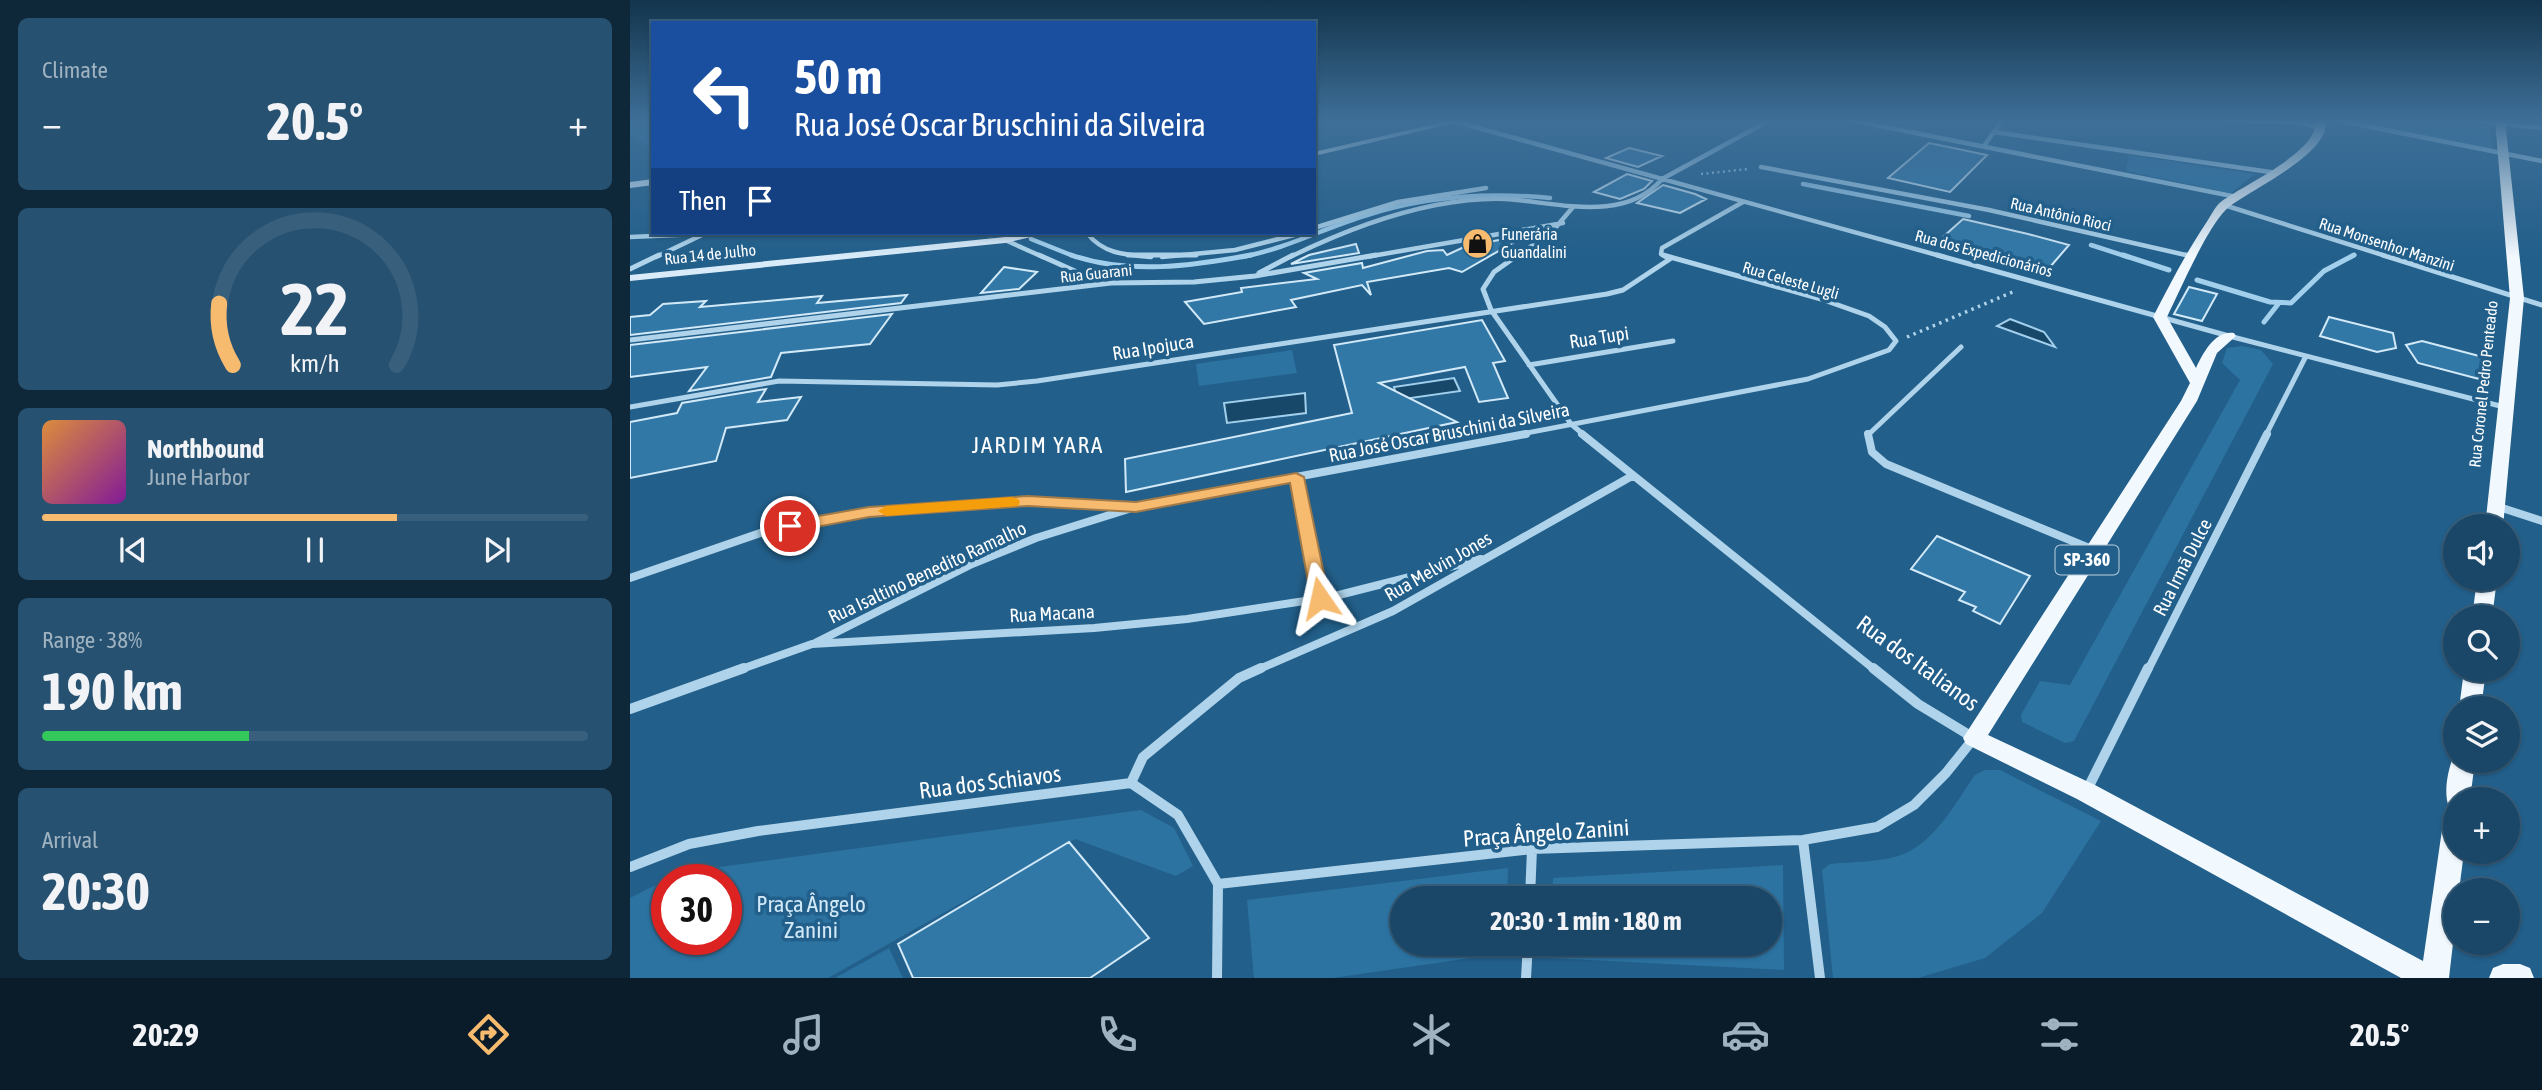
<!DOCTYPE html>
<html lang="en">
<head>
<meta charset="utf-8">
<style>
  :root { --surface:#1a4768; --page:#275171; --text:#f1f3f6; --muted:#9fb2c0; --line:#385f7c; --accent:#f7bb70 }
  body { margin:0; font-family:"Asap Condensed",sans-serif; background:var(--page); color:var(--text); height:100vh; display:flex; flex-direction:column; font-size:26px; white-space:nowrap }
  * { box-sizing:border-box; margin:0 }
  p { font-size:23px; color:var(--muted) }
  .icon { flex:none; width:38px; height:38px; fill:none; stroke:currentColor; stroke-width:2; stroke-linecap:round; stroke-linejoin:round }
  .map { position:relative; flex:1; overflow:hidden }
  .sheet { display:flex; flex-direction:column; gap:18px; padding:18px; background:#0e2739; width:630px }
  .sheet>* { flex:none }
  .banner { position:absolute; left:21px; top:21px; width:665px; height:214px; border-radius:0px; box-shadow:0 2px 5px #0004,0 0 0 2px var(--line); background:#1a4fa0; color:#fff; overflow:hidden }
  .tools { position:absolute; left:1813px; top:514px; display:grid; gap:14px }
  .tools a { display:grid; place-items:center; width:77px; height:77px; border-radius:50%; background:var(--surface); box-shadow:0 2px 5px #0004,0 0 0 2px var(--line); font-size:35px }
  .speed { position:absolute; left:21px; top:864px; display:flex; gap:14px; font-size:35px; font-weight:700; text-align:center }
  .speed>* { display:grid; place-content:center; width:91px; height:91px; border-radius:50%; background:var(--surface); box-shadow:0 2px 5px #0004,0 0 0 2px var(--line); line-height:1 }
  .speed .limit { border:10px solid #d22; background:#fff; color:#111 }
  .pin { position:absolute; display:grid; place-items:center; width:60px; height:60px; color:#fff; margin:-30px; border:4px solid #fff; border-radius:50%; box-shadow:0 2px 7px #0007 }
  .me { position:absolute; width:77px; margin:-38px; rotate:349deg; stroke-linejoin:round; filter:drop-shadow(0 0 5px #0008) }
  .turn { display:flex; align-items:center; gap:24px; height:147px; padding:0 28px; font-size:32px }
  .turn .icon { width:91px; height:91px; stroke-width:2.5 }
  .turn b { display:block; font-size:49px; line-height:60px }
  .then { display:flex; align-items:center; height:66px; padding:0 28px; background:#0003; gap:14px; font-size:26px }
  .big { font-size:52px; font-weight:700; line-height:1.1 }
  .sheet .card { flex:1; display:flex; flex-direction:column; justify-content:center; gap:10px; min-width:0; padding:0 24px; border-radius:10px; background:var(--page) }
  .sheet .dial { align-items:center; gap:0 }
  .dial svg { height:182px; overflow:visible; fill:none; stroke:var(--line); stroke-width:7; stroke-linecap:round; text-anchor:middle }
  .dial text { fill:var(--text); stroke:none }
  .song { display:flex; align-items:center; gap:21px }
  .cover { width:84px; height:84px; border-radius:10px; background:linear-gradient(135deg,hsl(30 70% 55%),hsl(290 70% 35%)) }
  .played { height:7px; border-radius:4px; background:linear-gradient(90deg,var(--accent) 65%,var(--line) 65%) }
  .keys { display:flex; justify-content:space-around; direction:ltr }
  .heat { display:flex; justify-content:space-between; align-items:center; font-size:38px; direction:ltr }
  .charge { height:10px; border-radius:5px; background:linear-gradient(90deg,#34c759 38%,var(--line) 0) }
  .trip { position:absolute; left:760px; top:886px; width:392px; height:70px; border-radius:35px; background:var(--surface); box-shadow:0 2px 5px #0004,0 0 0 2px var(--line); font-weight:700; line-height:70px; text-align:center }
  .dock { display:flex; height:112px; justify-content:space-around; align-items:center; background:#0a1c2a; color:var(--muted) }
  .dock .icon { width:49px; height:49px }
  .dock .current { color:var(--accent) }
  .dock b { font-size:32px; color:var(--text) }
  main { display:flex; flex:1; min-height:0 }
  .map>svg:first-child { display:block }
  .green { fill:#2c73a2; fill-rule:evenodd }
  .water { fill:#174769; stroke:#a2cfec; stroke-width:2 }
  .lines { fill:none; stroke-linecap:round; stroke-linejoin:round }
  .stream-far1 { stroke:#a2cfec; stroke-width:4.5 }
  .stream { stroke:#a2cfec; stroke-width:5 }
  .building { fill:#3278a7; stroke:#d2e9f8; stroke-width:2 }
  .path-far1 { stroke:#aed3ea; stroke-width:2.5; stroke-dasharray:2 3.5; stroke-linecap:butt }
  .path { stroke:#aed3ea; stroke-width:3.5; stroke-dasharray:2.5 4.5; stroke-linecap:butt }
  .street-far3 { stroke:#aed3ea; stroke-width:4.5 }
  .street-far2 { stroke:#aed3ea; stroke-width:5 }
  .street-far1 { stroke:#aed3ea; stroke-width:8 }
  .street { stroke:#aed3ea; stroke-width:10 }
  .secondary { fill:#d9ebf8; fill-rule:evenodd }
  .primary { fill:#f2f9fe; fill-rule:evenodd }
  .route { fill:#f7bb70; stroke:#a17a49; stroke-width:2 }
  .slow { fill:#f59e0b }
  .labels { text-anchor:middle; stroke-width:7; stroke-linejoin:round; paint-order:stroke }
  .far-street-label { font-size:16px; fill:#fff; stroke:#225f8a }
  .far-poi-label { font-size:16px; fill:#fff; stroke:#225f8a; text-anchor:start }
  .shield { fill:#225f8a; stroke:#bdcfdc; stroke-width:2 }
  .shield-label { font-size:18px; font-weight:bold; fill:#fff }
  .street-label { font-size:19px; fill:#fff; stroke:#225f8a }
  .quarter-label { font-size:23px; letter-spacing:2px; fill:#fff; stroke:#225f8a }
  .near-street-label { font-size:23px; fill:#fff; stroke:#225f8a }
  .near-park-label { font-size:23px; fill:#d2e9f8; stroke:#225f8a }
</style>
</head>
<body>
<main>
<section class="sheet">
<div class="card"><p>Climate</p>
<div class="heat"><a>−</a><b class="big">20.5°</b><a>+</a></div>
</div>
<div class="card dial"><svg viewBox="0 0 100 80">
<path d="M14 69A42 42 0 1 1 86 69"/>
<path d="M14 69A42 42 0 0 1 8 42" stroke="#f7bb70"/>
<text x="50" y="56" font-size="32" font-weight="700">22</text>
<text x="50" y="72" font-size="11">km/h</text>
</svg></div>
<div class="card">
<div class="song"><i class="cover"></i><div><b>Northbound</b><p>June Harbor</p></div></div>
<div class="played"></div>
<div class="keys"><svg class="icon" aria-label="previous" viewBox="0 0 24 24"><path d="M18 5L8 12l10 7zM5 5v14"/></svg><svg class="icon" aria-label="pause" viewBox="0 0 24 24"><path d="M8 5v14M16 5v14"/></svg><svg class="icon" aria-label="next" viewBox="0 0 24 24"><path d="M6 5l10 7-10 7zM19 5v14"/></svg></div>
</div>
<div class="card"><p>Range · 38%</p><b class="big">190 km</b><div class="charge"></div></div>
<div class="card"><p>Arrival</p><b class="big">20:30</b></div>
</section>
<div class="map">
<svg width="1912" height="978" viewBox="0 0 1912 978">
  <rect width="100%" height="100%" fill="#225f8a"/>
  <!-- green -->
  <path class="green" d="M0,120H23V150L0,134Z
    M1716,120H1801L1860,126L1863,151Z
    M1499,155L1625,174L1601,193L1496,171Z
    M1612,346L1631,350L1643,364L1444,741L1435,743L1392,722L1391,715L1410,681L1440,685L1610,380L1592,363L1597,348Z
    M662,350L667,373L569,386L566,364Z
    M1355,770H1370L1471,821L1412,913L1355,958L1288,978H1203L1192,870L1200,864C1220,862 1242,862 1261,858C1301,850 1324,805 1345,775Z
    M511,810L544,828L563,866L546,876L445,839L198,978H0V898L52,872ZM37,880H96V940H37Z
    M1153,865L1154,970L920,958V943H1139V898H922L923,878Z
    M878,868L877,898H772V943H875V953L703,978H624L617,900Z
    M259,948L273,978H205Z"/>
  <!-- water -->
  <path class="water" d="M1380,319L1414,332L1425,347L1367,326Z
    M824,378L830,391L767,400L764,387Z
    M675,393L676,413L597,423L594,403Z"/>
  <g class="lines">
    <!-- stream-far1 -->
    <path class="stream-far1" d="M1173,184L1339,216
      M337,233L361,235
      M401,239L446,257
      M1461,245L1498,257
      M612,257C655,249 692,229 734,216C794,196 857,192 920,198
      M1721,257L1724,255"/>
    <!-- stream -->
    <path class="stream" d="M441,255C498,275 562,266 621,255
      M1493,255L1539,270
      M1567,280L1640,302L1661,303L1694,271L1724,255
      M1634,322L1649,303"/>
  </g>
  <!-- building -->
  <path class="building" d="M1299,143L1357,155L1320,192L1258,178Z
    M999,148L1032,156L1008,167L976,158Z
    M997,174L1022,181L1014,189L990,199L964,192Z
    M1033,185L1065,194L1076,199L1050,213L1007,203Z
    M1333,219L1398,234L1439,245L1414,274L1304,245Z
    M884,237L886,241L832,272L819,268L737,282L741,295L732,285L661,300L666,307L574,324L555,302L612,292L611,288L687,279L674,273L732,263L733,268L797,251L813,250L817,255L834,247Z
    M726,244L729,253L661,264L679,255Z
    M374,267L407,272L389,289L351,293Z
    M1559,287L1587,294L1572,321L1544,314Z
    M277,295L271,303L0,335V317L20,315L33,304L76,301L70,307L192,296L187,303Z
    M262,314L240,344L151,353L141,377L59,391L77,367L0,377V345Z
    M1699,317L1763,333L1766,348L1747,352L1690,336Z
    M852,320L875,361L863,363L878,398L849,402L835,367L749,383L827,422L496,492L495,459L722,413L704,345Z
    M1792,341L1853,357L1849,379L1788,363L1776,345Z
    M136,389L128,402L171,397L157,420L96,428L86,461L0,478V422L47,413L52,403Z
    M1307,536L1400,576L1370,624L1343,611L1346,607L1329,600L1335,592L1281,569Z
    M439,842L519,938L460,978H283L268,944Z"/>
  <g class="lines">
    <!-- path-far1 -->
    <path class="path-far1" d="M1071,174L1118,169"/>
    <!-- path -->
    <path class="path" d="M1277,337L1385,291"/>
    <!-- street-far3 -->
    <path class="street-far3" d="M1220,120L1607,197
      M1595,120L1665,122L1692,128
      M1706,120L1912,161
      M1837,120L1912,128
      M827,122L1314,257
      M1364,132L1647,173
      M1354,146L1372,120
      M1131,167L1359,210L1560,256
      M1594,205L1759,257
      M684,228L768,202L856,188
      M457,233C473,254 496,255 521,257
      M0,237L70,234
      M375,240L413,257
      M26,257L76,233
      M532,257L605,250L672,233
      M660,257C707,234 755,215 806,205C828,201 852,198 875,199C926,202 994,224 1032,179L1140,120
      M736,257L933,223
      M885,257L921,233L943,207
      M1036,257L1031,254L1032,248L1113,202"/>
    <!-- street-far2 -->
    <path class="street-far2" d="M409,255L456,276L477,282
      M498,255H566
      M888,255L864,272L853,289L861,310L941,424L954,435
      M1307,255L1599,336L1874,407
      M1556,255L1560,256
      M1753,255L1912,305
      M0,269L29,255
      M629,273L663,255
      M0,340L481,283L564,282L625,276L746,255
      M899,365L1043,341
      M0,407L149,381L367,385L407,381L977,294L993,290L1040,259
      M886,435L1178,379L1259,350L1266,341L1255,327L1239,316L1191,299L1033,255
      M1238,435L1331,347
      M1636,435L1676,356"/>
    <!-- street-far1 -->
    <path class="street-far1" d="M952,434L1245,670
      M1238,434L1242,452L1256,464L1464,550
      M666,477L690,599
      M1866,506L1912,521
      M0,578L133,532L187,520L239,512L398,501L506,507L896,434
      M185,643L342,564L406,538L502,508
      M109,670L182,644L464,628L557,619L701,597L851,559
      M627,670L763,611L1002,476
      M1518,670L1637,434"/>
    <!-- street -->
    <path class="street" d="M0,709L114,668
      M501,783L513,757L609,678L631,668
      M1457,790L1518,668
      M1173,840L1190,978
      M0,867L59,844L128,831L501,783L548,815L588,884L587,978
      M588,884L902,849L1173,840L1247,827L1284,805L1316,773L1344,738L1288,704L1243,668
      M900,898L902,849
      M896,978L898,943"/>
    <!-- secondary -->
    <path class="secondary" d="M822,120H837L684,156V152Z
      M23,179V185L0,188V182Z
      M399,233H418L375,243L0,281V275L375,237Z"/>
    <!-- primary -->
    <path class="primary" d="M1685,120H1695C1703,152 1622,189 1600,206C1579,222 1550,291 1537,317L1566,368C1573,353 1585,330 1604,333L1606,336L1587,353L1567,401L1358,735L1465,785L1793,961L1813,823L1816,816L1825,813V852H1834L1829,891H1825V926L1819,978H1771L1447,799L1336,744L1333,738L1551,401L1560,383L1523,317C1540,284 1556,253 1576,223C1581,216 1585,206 1592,201C1613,185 1692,150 1685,120Z
      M1865,120H1875L1894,298L1873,527H1855L1880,298Z
      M1847,579H1867L1862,618H1842Z
      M1834,670H1856L1851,709H1829Z
      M1825,754V761H1845L1840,800H1825V809L1819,807C1813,794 1818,766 1825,754Z
      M1873,964H1890L1900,968L1904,978H1859L1863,968Z"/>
  </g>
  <!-- sky -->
  <linearGradient id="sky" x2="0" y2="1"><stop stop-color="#13344c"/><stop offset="0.47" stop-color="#3e6f98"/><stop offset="1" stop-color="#3e6f98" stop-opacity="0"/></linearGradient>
  <rect width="1912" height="257" fill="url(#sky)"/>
  <!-- route -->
  <path class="route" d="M666,473L674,477L699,598L696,603H683L681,598L660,483L506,512L398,506L239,517L160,532L152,526L160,521L239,507L398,496L506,502Z"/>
  <!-- slow -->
  <path class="slow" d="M382,497L388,499L390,502L388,506L256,516L248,511L256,506Z"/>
  <!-- icons -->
  <defs>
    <symbol id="shop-disc" viewBox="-11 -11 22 22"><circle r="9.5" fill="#f7bb70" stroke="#225f8a"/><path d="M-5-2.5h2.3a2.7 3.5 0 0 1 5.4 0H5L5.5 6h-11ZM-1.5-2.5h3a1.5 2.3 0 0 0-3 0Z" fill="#111"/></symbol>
  </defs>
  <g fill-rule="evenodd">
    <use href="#shop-disc" x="830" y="226" width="35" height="35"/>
  </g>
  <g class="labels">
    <!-- far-street labels -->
    <g class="far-street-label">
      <text transform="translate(1431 214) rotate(13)" y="6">Rua Antônio Rioci</text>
      <text transform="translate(1757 244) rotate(18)" y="6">Rua Monsenhor Manzini</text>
      <text transform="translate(1354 253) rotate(15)" y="6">Rua dos Expedicionários</text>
      <text transform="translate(80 254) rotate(-6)" y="6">Rua 14 de Julho</text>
      <text transform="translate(466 273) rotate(-6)" y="6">Rua Guarani</text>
      <text transform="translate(1161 280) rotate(16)" y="6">Rua Celeste Lugli</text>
      <text transform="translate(1853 384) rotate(-84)" y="6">Rua Coronel Pedro Penteado</text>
    </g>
    <!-- far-poi labels -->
    <g class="far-poi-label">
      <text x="871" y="240">Funerária<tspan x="871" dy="18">Guandalini</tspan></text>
    </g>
    <!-- shield labels -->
    <rect class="shield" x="1425.5" y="545.5" width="63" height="29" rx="5"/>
    <g class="shield-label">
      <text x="1457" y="566">SP-360</text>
    </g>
    <!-- street labels -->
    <g class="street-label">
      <text transform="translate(969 337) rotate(-9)" y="7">Rua Tupi</text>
      <text transform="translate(523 347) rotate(-9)" y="7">Rua Ipojuca</text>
      <text transform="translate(819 432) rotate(-11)" y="7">Rua José Oscar Bruschini da Silveira</text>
      <text transform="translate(808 566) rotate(-30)" y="7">Rua Melvin Jones</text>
      <text transform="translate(1552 567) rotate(-63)" y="7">Rua Irmã Dulce</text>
      <text transform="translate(297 572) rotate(-25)" y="7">Rua Isaltino Benedito Ramalho</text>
      <text transform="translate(422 613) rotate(-3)" y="7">Rua Macana</text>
    </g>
    <!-- quarter labels -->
    <g class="quarter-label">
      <text x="408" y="453">JARDIM YARA</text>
    </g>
    <!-- near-street labels -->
    <g class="near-street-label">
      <text transform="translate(1288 663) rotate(36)" y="8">Rua dos Italianos</text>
      <text transform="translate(360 782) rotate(-7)" y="8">Rua dos Schiavos</text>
      <text transform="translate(916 833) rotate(-4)" y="8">Praça Ângelo Zanini</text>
    </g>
    <!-- near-park labels -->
    <g class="near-park-label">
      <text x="181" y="912">Praça Ângelo<tspan x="181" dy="26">Zanini</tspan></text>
    </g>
  </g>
</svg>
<div class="tools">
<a><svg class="icon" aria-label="sound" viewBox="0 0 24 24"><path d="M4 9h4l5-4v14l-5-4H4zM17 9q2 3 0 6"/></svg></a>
<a><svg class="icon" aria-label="search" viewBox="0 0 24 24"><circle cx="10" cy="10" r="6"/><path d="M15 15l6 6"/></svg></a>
<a><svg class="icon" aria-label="layers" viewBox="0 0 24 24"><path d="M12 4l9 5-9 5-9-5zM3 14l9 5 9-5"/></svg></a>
<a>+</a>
<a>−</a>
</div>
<div class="speed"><div class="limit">30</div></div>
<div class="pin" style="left:160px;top:526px;background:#d93025"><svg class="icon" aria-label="arrive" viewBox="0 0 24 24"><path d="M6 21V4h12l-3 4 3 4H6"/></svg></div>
<svg class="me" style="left:690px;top:598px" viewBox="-20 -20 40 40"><path d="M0-17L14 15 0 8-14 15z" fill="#f7bb70" stroke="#fff" stroke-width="4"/></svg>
<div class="trip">20:30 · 1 min · 180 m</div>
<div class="banner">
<div class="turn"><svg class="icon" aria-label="left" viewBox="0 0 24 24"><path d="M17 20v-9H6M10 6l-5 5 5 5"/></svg><div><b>50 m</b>Rua José Oscar Bruschini da Silveira</div></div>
<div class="then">Then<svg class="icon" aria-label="arrive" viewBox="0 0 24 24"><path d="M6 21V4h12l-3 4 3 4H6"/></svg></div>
</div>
</div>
</main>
<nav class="dock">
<b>20:29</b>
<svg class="icon current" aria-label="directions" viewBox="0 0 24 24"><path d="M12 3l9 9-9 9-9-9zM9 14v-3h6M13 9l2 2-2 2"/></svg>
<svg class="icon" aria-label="music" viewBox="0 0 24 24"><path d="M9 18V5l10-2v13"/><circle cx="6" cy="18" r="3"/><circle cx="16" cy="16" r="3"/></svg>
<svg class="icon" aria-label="phone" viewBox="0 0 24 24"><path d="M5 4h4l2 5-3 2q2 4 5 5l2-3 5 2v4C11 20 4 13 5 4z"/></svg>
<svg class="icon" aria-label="climate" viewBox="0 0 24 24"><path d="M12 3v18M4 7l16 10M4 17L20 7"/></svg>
<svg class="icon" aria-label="car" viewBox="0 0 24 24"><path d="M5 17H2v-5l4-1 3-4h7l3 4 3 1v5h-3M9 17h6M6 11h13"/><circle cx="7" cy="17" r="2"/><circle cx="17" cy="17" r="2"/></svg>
<svg class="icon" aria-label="filters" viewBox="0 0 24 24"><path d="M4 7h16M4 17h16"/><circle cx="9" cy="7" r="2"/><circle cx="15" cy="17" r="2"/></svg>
<b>20.5°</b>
</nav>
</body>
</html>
